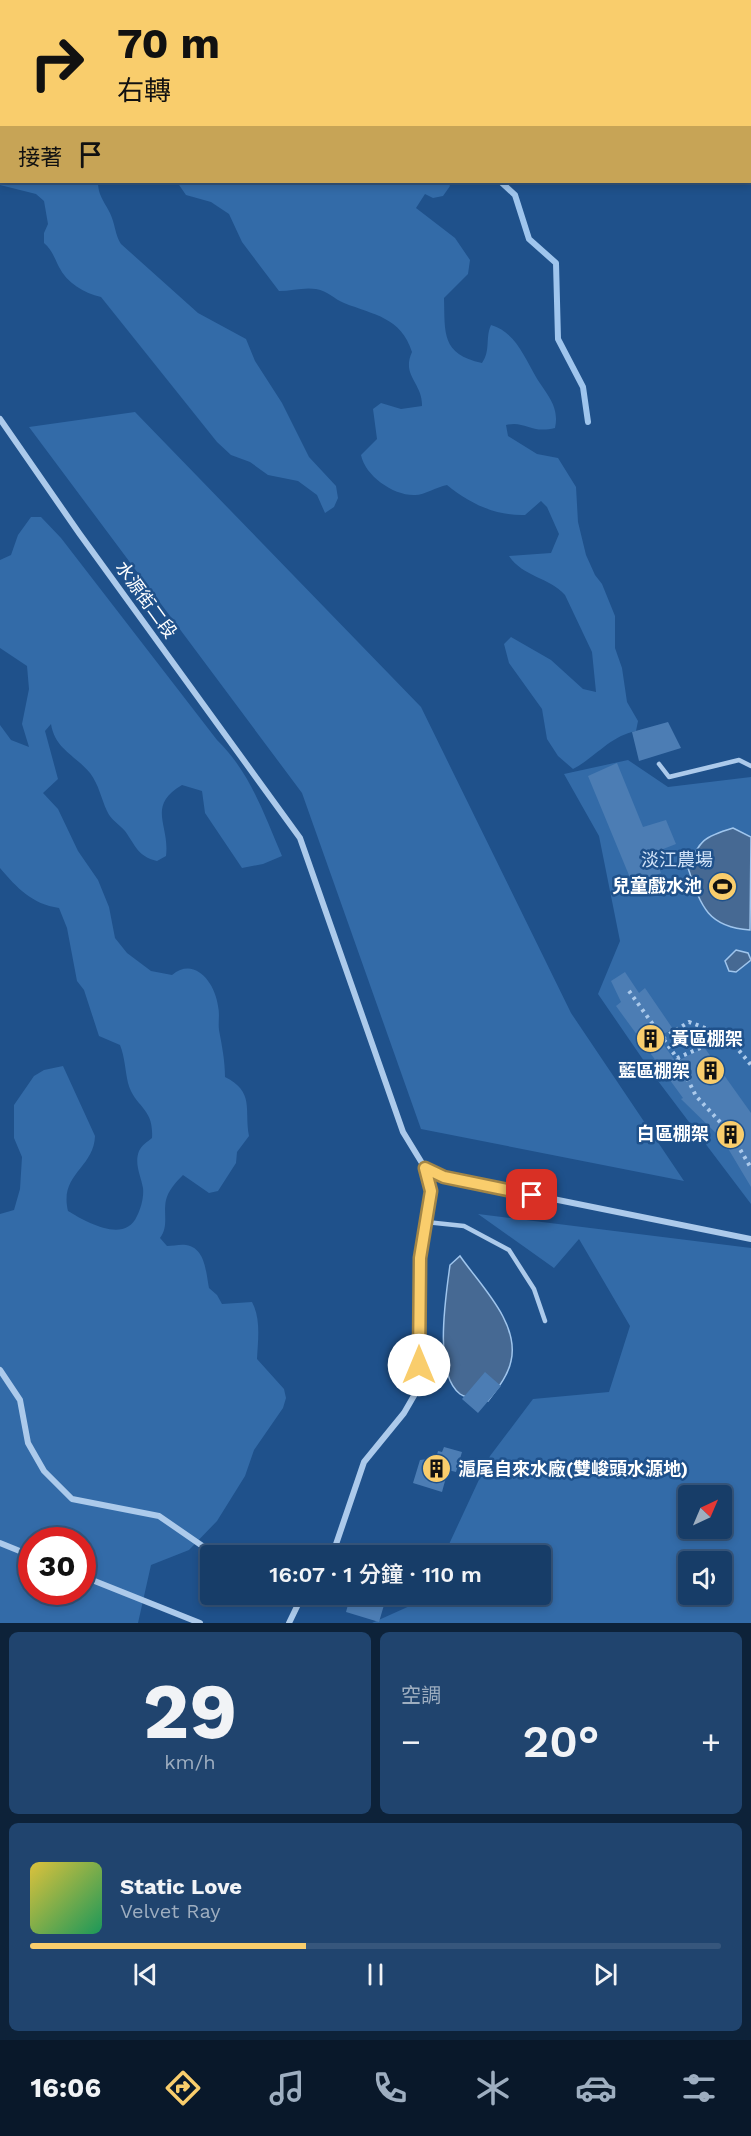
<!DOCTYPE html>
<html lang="zh-TW">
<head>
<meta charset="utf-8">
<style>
  :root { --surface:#173d68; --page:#20446e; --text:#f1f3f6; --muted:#9eaec0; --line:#36567c; --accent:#f9cd6c }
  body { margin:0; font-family:"Work Sans","Noto Sans TC",sans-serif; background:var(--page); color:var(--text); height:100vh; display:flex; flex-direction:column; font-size:22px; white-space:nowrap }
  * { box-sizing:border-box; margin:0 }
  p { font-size:20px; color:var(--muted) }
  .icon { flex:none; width:33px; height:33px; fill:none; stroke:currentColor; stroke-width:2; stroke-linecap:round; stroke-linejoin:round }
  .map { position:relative; height:1623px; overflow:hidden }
  .side { display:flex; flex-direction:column; gap:9px; padding:9px; background:#0d2239; flex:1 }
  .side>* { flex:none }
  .hud { position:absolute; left:0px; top:0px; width:752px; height:183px; box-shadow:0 3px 9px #0003,0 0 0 2px var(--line); background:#f9cd6c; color:#111; overflow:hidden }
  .needle { width:39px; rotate:44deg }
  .tools { position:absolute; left:678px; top:1485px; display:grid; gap:12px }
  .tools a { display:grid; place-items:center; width:54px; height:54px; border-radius:6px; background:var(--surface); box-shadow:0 3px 9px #0003,0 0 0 2px var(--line); font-size:30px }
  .speed { position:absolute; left:18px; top:1527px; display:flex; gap:12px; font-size:30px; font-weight:700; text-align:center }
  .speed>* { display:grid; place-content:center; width:78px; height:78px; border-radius:50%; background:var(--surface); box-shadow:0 3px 9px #0003,0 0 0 2px var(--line); line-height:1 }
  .speed .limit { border:9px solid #d22; background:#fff; color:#111 }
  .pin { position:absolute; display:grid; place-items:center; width:51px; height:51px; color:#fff; margin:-26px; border-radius:12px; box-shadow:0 3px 9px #0006 }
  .me { position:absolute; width:66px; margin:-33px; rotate:0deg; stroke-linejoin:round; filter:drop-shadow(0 0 4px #0008) }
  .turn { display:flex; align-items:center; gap:21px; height:126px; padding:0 18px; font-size:27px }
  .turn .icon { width:78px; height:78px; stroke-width:2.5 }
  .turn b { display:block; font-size:42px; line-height:51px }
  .then { display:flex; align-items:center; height:57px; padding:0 18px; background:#0003; gap:12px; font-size:22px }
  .big { font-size:45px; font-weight:600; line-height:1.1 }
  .side .widget { flex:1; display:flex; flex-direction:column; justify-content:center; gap:9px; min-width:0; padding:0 21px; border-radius:9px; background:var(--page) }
  .side .dial { align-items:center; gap:0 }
  .dial b { font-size:78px; line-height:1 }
  .song { display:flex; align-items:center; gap:18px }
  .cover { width:72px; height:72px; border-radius:9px; background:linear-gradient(135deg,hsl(50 70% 55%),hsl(150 70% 35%)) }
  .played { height:6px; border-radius:3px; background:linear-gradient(90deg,var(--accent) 40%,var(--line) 40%) }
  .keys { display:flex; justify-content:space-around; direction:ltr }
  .heat { display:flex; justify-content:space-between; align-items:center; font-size:33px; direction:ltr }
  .side .tiles { flex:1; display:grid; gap:9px; grid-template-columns:1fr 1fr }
  .widget:last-child { grid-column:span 2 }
  .trip { position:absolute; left:200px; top:1545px; width:351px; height:60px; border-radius:6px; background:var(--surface); box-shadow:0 3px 9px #0003,0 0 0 2px var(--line); font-weight:600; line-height:60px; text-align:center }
  .dock { display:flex; height:96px; justify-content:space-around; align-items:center; background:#09182a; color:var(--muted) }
  .dock .icon { width:42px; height:42px }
  .dock .on { color:var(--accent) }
  .dock b { font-size:27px; color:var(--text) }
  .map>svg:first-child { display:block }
  .green { fill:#336ba8; fill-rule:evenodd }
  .water { fill:#466993; stroke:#9fc5ed; stroke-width:1.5 }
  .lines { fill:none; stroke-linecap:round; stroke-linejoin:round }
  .stream { stroke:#9fc5ed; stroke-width:6 }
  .building { fill:#4c7db4 }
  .path { stroke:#accaeb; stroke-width:4; stroke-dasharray:3 4.5; stroke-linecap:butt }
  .lane { stroke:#accaeb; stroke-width:4.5 }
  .street { stroke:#accaeb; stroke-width:6 }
  .route-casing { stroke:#a28546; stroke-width:15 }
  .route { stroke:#f9cd6c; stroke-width:10 }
  .labels { text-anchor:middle; stroke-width:5; stroke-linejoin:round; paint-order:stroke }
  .street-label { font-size:18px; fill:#fff; stroke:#1f518b }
  .park-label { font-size:18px; fill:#d1e3f8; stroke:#1f518b }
  .poi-label { font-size:18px; font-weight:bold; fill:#fff; stroke:#1f518b; text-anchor:end }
</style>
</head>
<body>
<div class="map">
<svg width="751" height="1623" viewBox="0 0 751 1623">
  <rect width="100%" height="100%" fill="#1f518b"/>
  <!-- green -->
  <path class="green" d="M0,0H206L2,2V182H98C98,199 109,206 113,221C116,231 116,236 121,244L198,313L246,339L255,361L282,403L309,457L336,486L338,498L334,507L325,513L317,495L298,481L268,475L250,462L231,455L217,442L101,297C84,293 67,283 59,267C54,257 52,250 44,243V233L48,224L44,201L36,194L0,185Z
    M177,182H448L450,186L443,196L433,198L425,194L416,208L455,238L470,260L468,274L444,298C445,333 441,354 482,363C491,350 485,338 491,325C515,332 524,356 536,377C546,394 560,406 555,428C530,434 525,420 506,425L508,436L537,454L558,458L576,487L578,522L586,555L595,575L602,584L615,616V648L622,668L627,702L638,721L636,731C610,736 596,757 573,769L558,756L547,739L542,709L509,663L504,644L511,637L551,660L583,689L596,692L592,652L565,595C549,577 523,577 509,556L551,553L559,534L547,507L541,501L525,515C495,516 469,503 447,485C436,487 425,495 415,495C394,496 365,476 361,455L377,439L373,409L381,403L401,409L422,406C423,383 401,376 412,352C401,317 374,315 344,303C334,299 328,291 316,289C304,287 291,291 279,291L242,242L229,214L211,202L186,195Z
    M135,412L421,707L571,1013L684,1181L421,1129L302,793L29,427Z
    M31,517H41L61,538L217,740C250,772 264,814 282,856L263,864L242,868L205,813L202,791L182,785C146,806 170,825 166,856L157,861C137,856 136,846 125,831C119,824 111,820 107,811C101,798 99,785 90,773C75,755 55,749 51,724L45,731L58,779L43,793L58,809L78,851L98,880L109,907L115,938L127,953L151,971L172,975C195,956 215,983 218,1006C220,1014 218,1022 219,1030C222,1046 225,1061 225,1077C255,1092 244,1109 249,1136L237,1152L236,1163L218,1191L209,1193L183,1175C176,1182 168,1191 166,1200C163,1214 169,1226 160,1238L167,1246C173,1246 180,1244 186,1245C206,1248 206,1274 209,1288L217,1295L222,1304L252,1302C261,1319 258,1339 257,1359L284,1389L286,1398L283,1408L254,1450L245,1476L217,1521L189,1550L151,1565L138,1623H0V1214L14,1210L20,1189L22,1157L14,1138V1105L34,1076L44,1070L63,1066L95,1136C94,1168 59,1174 68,1211C86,1222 125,1244 137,1216C141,1208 144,1197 143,1188C141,1176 134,1164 139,1151C142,1145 147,1142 152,1138C154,1107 135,1108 128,1083C125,1070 125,1058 120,1045L99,1036L84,990L77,981L67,928L59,908C32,904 17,888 0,868V725L11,740L29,747L22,724L29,689L27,666L0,648V560L11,555L18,535ZM32,1540H82V1592H32Z
    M628,760L668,787L751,777V1204L655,1077L598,994L620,941L599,836L564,774Z
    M478,1214L751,1248V1623H372L423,1600L426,1595L540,1594V1556L444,1555L490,1456L533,1399L609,1392L630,1326L579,1239L554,1268ZM688,1496H722V1528H688ZM688,1562H722V1594H688Z"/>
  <!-- water -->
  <path class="water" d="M733,828L751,837L750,930C707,927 701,906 688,868C700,840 703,837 733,828Z
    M736,950L748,953L751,960L736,972L729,971L725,961Z
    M460,1256C480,1285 520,1323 511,1361C508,1376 497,1389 488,1401C480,1399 467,1399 460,1394C433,1374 446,1295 450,1265Z"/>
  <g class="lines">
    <!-- stream -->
    <path class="stream" d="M349,0L350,2
      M501,182L515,195L529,239L556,263L558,339L583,387L588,422"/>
  </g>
  <!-- building -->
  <path class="building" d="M668,722L681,748L639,761L632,732Z
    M617,763L643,827L666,820L676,844L653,853L661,873L633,885L588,776Z
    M625,972L639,993L645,988L673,1029L658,1037L676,1062L704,1047L751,1113V1187L723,1140L681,1099L683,1098L616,1006L621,1002L611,981Z
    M485,1372L501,1386L478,1413L462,1399Z
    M444,1447L462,1452L456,1472L448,1470L442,1492L413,1483L420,1460L436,1458L438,1451L442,1452Z
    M351,1594H376L374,1602L384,1605L379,1622L346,1612Z"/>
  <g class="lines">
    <!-- path -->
    <path class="path" d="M629,991L677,1058L696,1096L731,1134L751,1168
      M663,1038L689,1022L727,1036L751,1065
      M677,1058L726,1037"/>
    <!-- lane -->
    <path class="lane" d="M659,764L669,777L739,760L751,766
      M426,1222L464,1226L509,1250L534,1289L545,1321"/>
    <!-- street -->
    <path class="street" d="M648,0L649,2
      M750,112L751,113
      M0,419L79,533L300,838L403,1132L425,1168L444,1177L751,1239
      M0,1370L20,1400L28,1443L44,1471L72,1499L159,1516L217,1556
      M0,1543L32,1556
      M332,1556L364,1462L404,1413L419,1387L420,1258L431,1191L425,1168
      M82,1576L200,1623
      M289,1623L303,1594"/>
  </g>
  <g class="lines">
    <defs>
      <path id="route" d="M419,1365L420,1258L431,1191L425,1168L444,1177L532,1195"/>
    </defs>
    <!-- route casing -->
    <use href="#route" class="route-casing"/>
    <!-- route -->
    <use href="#route" class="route"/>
  </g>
  <!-- icons -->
  <defs>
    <symbol id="stadium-disc" viewBox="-11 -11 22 22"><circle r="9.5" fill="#f9cd6c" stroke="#1f518b"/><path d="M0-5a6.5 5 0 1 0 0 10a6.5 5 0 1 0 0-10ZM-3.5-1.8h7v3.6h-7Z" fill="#111"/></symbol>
    <symbol id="building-disc" viewBox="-11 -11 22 22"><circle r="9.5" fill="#f9cd6c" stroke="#1f518b"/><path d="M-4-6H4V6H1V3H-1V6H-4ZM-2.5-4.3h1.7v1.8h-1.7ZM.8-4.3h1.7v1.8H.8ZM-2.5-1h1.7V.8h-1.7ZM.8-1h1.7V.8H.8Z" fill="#111"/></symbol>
  </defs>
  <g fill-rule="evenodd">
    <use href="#stadium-disc" x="706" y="870" width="33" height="33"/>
    <use href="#building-disc" x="634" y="1022" width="33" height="33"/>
    <use href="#building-disc" x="694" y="1054" width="33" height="33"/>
    <use href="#building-disc" x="714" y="1118" width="33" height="33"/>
    <use href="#building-disc" x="420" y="1452" width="33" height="33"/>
  </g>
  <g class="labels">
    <!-- street labels -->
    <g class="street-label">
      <text transform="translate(146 600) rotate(54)" y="6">水源街二段</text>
    </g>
    <!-- park labels -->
    <g class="park-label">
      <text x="677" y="866">淡江農場</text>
    </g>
    <!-- poi labels -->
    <g class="poi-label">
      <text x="702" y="892">兒童戲水池</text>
      <text x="671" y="1045" text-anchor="start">黃區棚架</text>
      <text x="690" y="1077">藍區棚架</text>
      <text x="709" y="1140">白區棚架</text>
      <text x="458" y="1475" text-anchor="start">滬尾自來水廠(雙峻頭水源地)</text>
    </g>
  </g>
</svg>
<div class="tools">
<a><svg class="needle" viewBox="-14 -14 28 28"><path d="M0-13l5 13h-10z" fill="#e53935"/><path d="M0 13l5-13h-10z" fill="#9eaec0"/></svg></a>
<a><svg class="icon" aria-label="sound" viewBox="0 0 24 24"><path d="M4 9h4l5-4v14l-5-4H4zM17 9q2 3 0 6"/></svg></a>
</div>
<div class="speed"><div class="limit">30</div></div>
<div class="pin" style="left:532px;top:1195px;background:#d93025"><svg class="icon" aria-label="arrive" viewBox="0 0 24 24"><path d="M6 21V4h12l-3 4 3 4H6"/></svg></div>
<svg class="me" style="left:419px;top:1365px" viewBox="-20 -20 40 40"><circle r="19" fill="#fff"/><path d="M0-13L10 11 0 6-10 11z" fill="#f9cd6c"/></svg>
<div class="trip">16:07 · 1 分鐘 · 110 m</div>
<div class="hud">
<div class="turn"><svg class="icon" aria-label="right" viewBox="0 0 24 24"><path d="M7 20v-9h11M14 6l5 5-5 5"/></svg><div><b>70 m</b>右轉</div></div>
<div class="then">接著<svg class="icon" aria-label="arrive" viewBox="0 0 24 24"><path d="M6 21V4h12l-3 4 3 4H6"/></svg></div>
</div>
</div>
<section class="side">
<div class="tiles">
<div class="widget dial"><b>29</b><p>km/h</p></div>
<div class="widget"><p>空調</p>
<div class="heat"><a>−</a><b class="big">20°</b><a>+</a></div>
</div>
<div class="widget">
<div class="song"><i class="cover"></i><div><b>Static Love</b><p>Velvet Ray</p></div></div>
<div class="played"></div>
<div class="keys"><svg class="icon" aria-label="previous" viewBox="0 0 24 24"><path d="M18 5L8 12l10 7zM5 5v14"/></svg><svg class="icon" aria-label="pause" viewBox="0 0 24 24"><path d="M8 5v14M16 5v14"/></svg><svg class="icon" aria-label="next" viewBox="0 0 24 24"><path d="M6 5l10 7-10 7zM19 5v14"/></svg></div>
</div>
</div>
</section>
<nav class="dock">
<b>16:06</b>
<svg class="icon on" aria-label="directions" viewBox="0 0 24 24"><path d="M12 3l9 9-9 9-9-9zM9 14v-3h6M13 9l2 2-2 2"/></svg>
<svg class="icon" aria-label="music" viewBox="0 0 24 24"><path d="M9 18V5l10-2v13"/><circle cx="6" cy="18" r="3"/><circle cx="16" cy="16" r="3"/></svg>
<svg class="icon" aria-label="phone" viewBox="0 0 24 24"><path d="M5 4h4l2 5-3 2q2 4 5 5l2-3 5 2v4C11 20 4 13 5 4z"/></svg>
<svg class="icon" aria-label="climate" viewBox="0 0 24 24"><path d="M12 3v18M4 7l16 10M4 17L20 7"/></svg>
<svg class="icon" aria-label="car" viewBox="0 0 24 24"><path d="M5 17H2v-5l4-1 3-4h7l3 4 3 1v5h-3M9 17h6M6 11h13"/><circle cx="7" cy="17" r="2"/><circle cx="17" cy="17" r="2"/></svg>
<svg class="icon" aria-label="filters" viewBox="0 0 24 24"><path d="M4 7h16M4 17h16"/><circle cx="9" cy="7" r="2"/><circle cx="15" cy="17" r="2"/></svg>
</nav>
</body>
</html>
